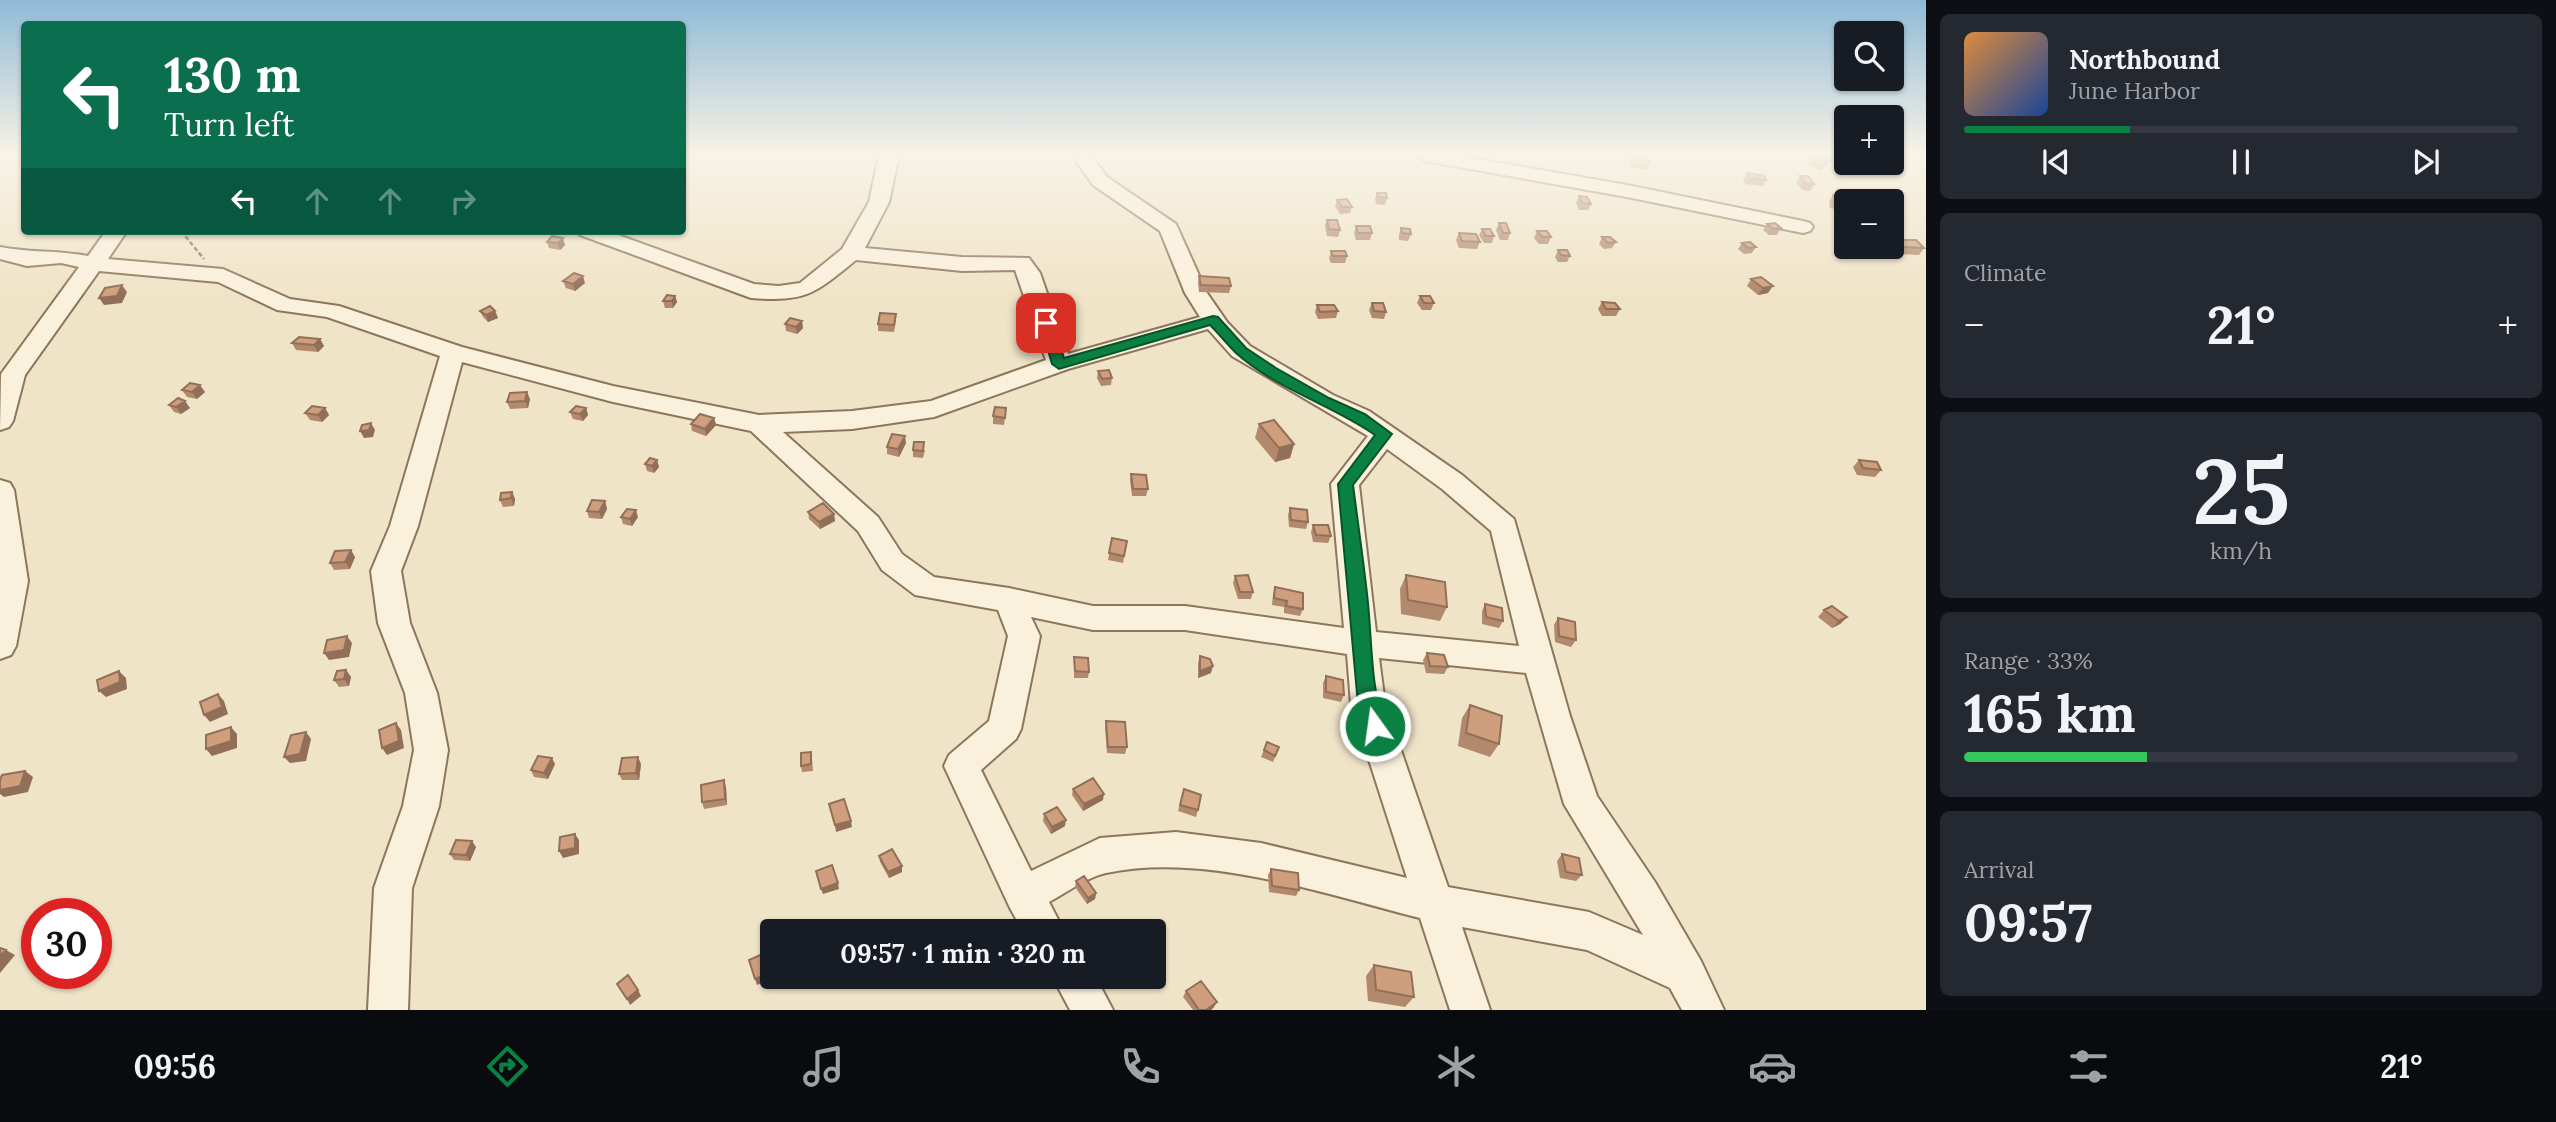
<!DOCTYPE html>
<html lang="en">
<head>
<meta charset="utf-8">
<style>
  :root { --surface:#171b24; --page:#242831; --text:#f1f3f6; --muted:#9ea1a6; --line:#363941; --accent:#0b8043 }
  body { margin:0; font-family:Lora,serif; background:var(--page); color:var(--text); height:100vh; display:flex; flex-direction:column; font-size:26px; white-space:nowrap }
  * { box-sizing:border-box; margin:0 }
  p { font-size:23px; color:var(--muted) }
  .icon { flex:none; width:38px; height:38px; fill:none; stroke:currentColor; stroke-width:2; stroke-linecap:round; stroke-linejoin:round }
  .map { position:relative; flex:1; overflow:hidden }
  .sheet { display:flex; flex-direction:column; gap:14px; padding:14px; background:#0d0f14; width:630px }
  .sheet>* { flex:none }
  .banner { position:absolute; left:21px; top:21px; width:665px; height:214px; border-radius:7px; box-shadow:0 2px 5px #0004; background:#0b6e4f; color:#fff; overflow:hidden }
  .controls { position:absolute; left:1834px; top:21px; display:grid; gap:14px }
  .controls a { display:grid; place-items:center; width:70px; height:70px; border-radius:7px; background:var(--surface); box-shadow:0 2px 5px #0004; font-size:35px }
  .speed { position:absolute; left:21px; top:898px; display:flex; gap:14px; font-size:35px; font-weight:700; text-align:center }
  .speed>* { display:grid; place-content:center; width:91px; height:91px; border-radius:50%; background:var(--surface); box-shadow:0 2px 5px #0004; line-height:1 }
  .speed .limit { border:10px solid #d22; background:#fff; color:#111 }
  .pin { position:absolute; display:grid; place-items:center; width:60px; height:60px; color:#fff; margin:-30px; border-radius:14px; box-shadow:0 4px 10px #0006 }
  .me { position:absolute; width:77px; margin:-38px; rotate:346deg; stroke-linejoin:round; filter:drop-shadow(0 0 5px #0008) }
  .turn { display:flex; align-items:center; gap:24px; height:147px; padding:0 28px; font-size:32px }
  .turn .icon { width:91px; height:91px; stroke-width:2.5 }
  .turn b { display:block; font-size:49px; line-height:60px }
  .lanes { display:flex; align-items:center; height:66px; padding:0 28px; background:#0003; justify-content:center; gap:35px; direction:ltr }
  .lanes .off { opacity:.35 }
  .big { font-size:52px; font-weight:800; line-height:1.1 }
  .sheet .tile { flex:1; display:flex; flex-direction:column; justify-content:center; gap:10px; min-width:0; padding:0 24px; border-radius:10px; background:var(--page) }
  .sheet .dial { align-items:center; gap:0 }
  .dial b { font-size:91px; line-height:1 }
  .song { display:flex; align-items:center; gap:21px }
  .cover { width:84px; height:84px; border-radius:10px; background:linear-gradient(135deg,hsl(30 70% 55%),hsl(220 70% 35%)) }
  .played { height:7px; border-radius:4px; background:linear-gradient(90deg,var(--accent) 30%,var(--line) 30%) }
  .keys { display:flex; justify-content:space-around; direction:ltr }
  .heat { display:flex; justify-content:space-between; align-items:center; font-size:38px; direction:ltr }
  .charge { height:10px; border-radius:5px; background:linear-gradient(90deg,#34c759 33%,var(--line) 0) }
  .trip { position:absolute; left:760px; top:919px; width:406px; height:70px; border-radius:7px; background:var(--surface); box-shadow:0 2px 5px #0004; font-weight:800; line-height:70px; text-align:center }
  .dock { display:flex; height:112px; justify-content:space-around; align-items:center; background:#090b0e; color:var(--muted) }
  .dock .icon { width:49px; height:49px }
  .dock .active { color:var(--accent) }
  .dock b { font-size:32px; color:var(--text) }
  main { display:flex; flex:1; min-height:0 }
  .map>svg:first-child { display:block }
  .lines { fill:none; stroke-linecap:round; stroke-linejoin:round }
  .minor-casing { stroke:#8d765c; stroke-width:4 }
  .path { stroke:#8d765c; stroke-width:2.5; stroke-dasharray:4.5 2.5; stroke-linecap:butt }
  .minor { fill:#faf1dc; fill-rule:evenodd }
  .wall { fill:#b2896c }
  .shaded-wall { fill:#916f58 }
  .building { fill:#cf9f7d; stroke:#916f58; stroke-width:2 }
  .route { fill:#0b8043; stroke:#07532c; stroke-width:2 }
</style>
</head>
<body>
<main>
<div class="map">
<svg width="1926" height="1010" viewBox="0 0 1926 1010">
  <rect width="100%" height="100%" fill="#f0e4c8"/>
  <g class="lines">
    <defs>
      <path id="minor" d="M879,155H899L889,202L865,248L962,257L1029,258L1040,273L1068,354L1200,317L1185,293L1160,231L1093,185L1072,155H1091L1107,177L1176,224L1207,293L1227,322L1250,346L1333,395L1369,411L1462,475L1514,519L1570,716L1597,796L1655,882L1701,961L1724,1010H1682L1670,988L1587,950L1462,927L1490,1010H1450L1420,918C1323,894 1206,852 1106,873C1087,877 1066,893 1049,902L1064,931H1023L1010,908L944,766L949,755L989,721L1008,636L998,610L915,595L882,570L858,531L751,431L613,402L462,362L418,526L401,571L410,623L437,693L448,750L439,806L412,888L408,1010H368L374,888L403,806L414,750L405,693L378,623L371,571L390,526L440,356L327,317L277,310L218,282L99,271L25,375L13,421L9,427L0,430L1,374L79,267L61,263L27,266L0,259V247C30,253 58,250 88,256L106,231H127L108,259L223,269L290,299L339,306L462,347L613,386L759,415L852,411L931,401L1046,360L1015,270L962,271L856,260C814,294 807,302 751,298L580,235L577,231H607L754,284L779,286L800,283L842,249L869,202ZM1208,329L1232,356L1368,436L1331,484L1344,628L1185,606H1093L1009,588L934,577L902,554L878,517L783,432L852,429L934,417L1068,369ZM1387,449L1442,489L1491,531L1519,646L1376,632L1359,485ZM1031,617L1093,630H1185L1347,654L1351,704L1407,878L1261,843L1176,832L1100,838L1031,871L981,770L1016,739L1021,729L1040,636ZM1379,658L1526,673L1564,804L1643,935L1589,912L1448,887L1385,704Z
        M1415,155H1455L1627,185L1803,221L1810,223L1813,227L1810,231L1803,233L1627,197L1425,161Z
        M0,480L10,483L14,490L28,581L16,646L11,655L0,659Z
        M1052,976H1095L1113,1010H1070Z"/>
    </defs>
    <!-- minor casing -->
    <use href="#minor" class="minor-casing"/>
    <!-- path -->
    <path class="path" d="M181,231L204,259"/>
    <!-- minor -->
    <use href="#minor" class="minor"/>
  </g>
  <!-- wall -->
  <path class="wall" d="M1631,155L1650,163L1647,169L1632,168L1628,160Z
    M1812,159H1832L1827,165L1821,170L1808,165Z
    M1747,173L1766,180L1763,186L1745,184L1743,180Z
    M1800,176L1814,184L1810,191L1802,190L1796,182Z
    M1377,193L1387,198L1385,205L1376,204L1375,199Z
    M1833,195L1844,203L1839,210L1830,208L1829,202Z
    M1579,196L1591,204L1588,210H1579L1576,203Z
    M1337,200L1352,207L1350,213L1340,214L1335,206Z
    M1327,220L1340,230L1338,237L1327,236L1325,226Z
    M1499,223L1510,233L1508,240H1500L1496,230Z
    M1767,224L1781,228L1777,235H1769L1763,230Z
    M1356,226L1372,233L1370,240H1356L1354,233Z
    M1401,228L1411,234L1408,241L1399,240V235Z
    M1482,229L1494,236L1492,243H1484L1479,235Z
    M1537,231L1551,237L1548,244H1539L1534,238Z
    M1459,233L1480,242L1477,249L1459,248L1456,240Z
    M1602,237L1616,242L1612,248L1604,249L1599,244Z
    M1895,240L1924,248L1919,255L1898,254L1890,247H1892V244Z
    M547,242L565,245L560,250L549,248Z
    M1742,243L1756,247L1752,253L1744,254L1738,249Z
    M1558,250L1570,256L1567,262H1558L1555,257Z
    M1331,251L1347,256L1345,263H1331L1329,258Z
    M1199,276L1231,286L1229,293L1199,292L1198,283Z
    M1761,277L1768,293L1758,295L1747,286L1751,279Z
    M563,281L585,283L575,291L566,288Z
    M675,296L677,302L673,308H665L663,301Z
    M1420,296L1434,303L1431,310H1422L1417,303Z
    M1602,302L1620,309L1616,316H1602L1598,309Z
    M1372,303L1386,312L1384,319L1372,318L1369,310Z
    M1317,305L1338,311L1336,318L1318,319L1315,312Z
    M480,311H495L498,318L488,322L483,317Z
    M896,314V321L894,332L878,331V324Z
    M785,324L803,328L797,334L786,331Z
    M320,339L324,346L318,352L296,350L292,343Z
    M1098,371L1112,378L1111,385L1101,386L1097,378Z
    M182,390L205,392L197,399L187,397Z
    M530,399L528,408L510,409L507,402Z
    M169,405L190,408L181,414L174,412Z
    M325,408L329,415L322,422L310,420L305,413Z
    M586,408L588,415L583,421L573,419L570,412Z
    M1006,408L1004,425L993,424V416Z
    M714,418L716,425L706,436L692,431L691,424Z
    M1259,424L1294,444L1290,458L1275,462L1255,438Z
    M906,443L899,457L887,454V447Z
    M913,450H925L923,458L913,457Z
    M657,460L659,467L654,473L647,471L645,464Z
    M1859,460L1881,470L1875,477L1857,475L1853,467Z
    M1131,474L1148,489L1146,496H1132L1130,481Z
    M512,492L515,499L514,506L503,507L500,500Z
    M605,501L607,509L602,519L589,518L587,511Z
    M1290,508L1308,522L1306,529L1289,527L1288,515Z
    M808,512L834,514L835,521L820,529L809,519Z
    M621,517H638L632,526L623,524Z
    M1313,525L1331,536L1328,543L1313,542L1311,532Z
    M1112,538L1127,541L1123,563L1108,560Z
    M355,557L350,569L334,570L330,563Z
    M1406,575L1447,607L1440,621L1401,614L1400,589Z
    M1235,576L1253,592L1251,599H1238L1233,583Z
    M1275,587L1303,609L1300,616L1284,613V607L1272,605L1273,594Z
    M1485,604L1503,621L1499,628L1482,624V611Z
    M1824,610L1847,617L1840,624L1832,628L1818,617Z
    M1558,618L1576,640L1571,647L1555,642L1554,625Z
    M1427,653L1448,667L1444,674L1426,673L1423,660Z
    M1200,656L1211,673L1198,678V663Z
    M1074,657L1089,672L1088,678H1074Z
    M346,670L351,677L349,686L339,687L334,680Z
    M1326,676L1344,695L1341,702L1323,698V683Z
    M1470,705L1499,744L1490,757L1458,746L1462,718Z
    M1106,721L1127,747L1125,754L1107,753L1105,728Z
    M1267,742L1279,747L1273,762L1261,757Z
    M812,759L813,771L802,772L801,766Z
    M555,764L548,779L534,777L531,770Z
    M641,764L639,780H622L619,774Z
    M726,787L727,805L704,809L702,802Z
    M1073,789L1103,800L1083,811L1072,795Z
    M1184,789L1198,810L1196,817L1178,811Z
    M1044,814L1065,826L1051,834L1043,821Z
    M476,847L470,861L454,860L450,854Z
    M1562,854L1582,875L1576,881L1560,878L1557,861Z
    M879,856L902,866V872L889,878L880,862Z
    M1271,869L1299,890L1296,896L1269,892L1268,875Z
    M1076,881L1096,893L1095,899L1087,904L1075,887Z
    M1374,965L1414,997L1405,1007L1368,1001L1366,976Z
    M1186,991L1214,1007L1211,1010H1193L1183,997Z"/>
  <!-- shaded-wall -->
  <path class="shaded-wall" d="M563,238L565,245L560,250L558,243Z
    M583,276L585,283L575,291L573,284Z
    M122,285L127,292L122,303L104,305L99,298Z
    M1773,286L1768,293L1758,295L1763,288Z
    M675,296L677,302L673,308L672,301Z
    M495,311L498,318L488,322L486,315Z
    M802,321L803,328L797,334L796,327Z
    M320,339L324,346L318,352L314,345Z
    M200,385L205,392L197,399L192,392Z
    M527,392L530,399L528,408L525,401Z
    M185,401L190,408L181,414L176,407Z
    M325,408L329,415L322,422L318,415Z
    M586,408L588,415L583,421L580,414Z
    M714,418L716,425L706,436L705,429Z
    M371,423L375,430L373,437L364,438L360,431Z
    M905,436L906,443L899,457L898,449Z
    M1294,444L1290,458L1275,462L1279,448Z
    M657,460L659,467L654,473L652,466Z
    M512,492L515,499L514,506L511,498Z
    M605,501L607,509L602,519L599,512Z
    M636,510L638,517L632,526L630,519Z
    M834,514L835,521L820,529L819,522Z
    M351,550L355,557L350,569L345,562Z
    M1847,617L1840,624L1832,628L1839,621Z
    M347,636L352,643L349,657L329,660L324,653Z
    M1213,666L1211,673L1198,678L1200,671Z
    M346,670L351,677L349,686L344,679Z
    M119,671L126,678L127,689L106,697L99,691Z
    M218,694L224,701L228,714L210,722L204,715Z
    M396,723L401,730L404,748L387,755L382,748Z
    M231,727L237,734V748L212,756L206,749Z
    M306,732L311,739L306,761L290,763L284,757Z
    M638,757L641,764L639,780L636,773Z
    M552,758L555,764L548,779L544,773Z
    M25,771L33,777L28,792L4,797L0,794V790Z
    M724,780L726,787L727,805L725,799Z
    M1104,794L1103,800L1083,811L1084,804Z
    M1066,820L1065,826L1051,834L1052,827Z
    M851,821L852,827L836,832L835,825Z
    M575,834L579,840V854L563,858L559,851Z
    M472,841L476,847L470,861L466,855Z
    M902,866V872L889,878L888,872Z
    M838,883L839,889L823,894L821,889Z
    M1096,893L1095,899L1087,904L1088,898Z
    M6,950L15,955L0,973V956Z
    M772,972V976H776L757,985L755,979Z
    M638,990L641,996L630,1005L627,999Z
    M1217,1002L1214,1007L1211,1010H1206Z"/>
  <!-- building -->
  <path class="building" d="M1632,155H1646L1650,163L1635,161Z
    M1816,155H1820L1832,159L1826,164L1812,159Z
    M1747,173L1765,176L1766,180L1749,178Z
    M1800,176H1808L1814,184H1806Z
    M1377,193H1386L1387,198L1378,197Z
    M1833,195L1842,197L1844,203L1834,201Z
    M1579,196L1587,197L1591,204L1582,203Z
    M1347,199L1352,207H1342L1337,200Z
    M1327,220H1337L1340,230L1329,229Z
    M1499,223H1506L1510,233H1503Z
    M1775,223L1781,228L1773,229L1767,224Z
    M1356,226H1370L1372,233H1358Z
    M1401,228L1410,229L1411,234L1402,233Z
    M1482,229H1490L1494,236H1486Z
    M1537,231H1547L1551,237H1542Z
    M1459,233L1476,234L1480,242L1462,241Z
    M552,236L563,238L558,243L547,242Z
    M1602,237H1610L1616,242L1608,243Z
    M1895,240H1916L1924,248L1903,247Z
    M1750,242L1756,247L1748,248L1742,243Z
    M1558,250H1567L1570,256L1561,255Z
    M1331,251H1345L1347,256H1333Z
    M574,273L583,276L573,284L563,281Z
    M1199,276L1229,278L1231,286L1201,285Z
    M1761,277L1773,286L1763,288L1751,279Z
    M122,285L117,296L99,298L105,288Z
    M667,295L675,296L672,301H663Z
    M1420,296H1430L1434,303H1424Z
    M1602,302L1615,303L1620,309H1606Z
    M1372,303H1383L1386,312L1374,311Z
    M1317,305H1334L1338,311L1320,312Z
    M490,306L495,311L486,315L480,311Z
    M880,313L896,314L894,325L878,324Z
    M790,318L802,321L796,327L785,324Z
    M299,337L320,339L314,345L292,343Z
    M1109,370L1112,378L1102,379L1098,371Z
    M190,383L200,385L192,392L182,390Z
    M527,392L525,401L507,402L510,393Z
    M178,398L185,401L176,407L169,405Z
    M312,406L325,408L318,415L305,413Z
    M576,406L586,408L580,414L570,412Z
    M995,407L1006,408L1005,418L993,416Z
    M700,414L714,418L705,429L691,424Z
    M1274,420L1294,444L1279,448L1259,424Z
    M371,423L369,430L360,431L362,425Z
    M892,434L905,436L898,449L887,447Z
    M914,442H924L923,451L913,450Z
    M650,458L657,460L652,466L645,464Z
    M1859,460L1877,462L1881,470L1863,468Z
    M1131,474L1146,475L1148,489H1133Z
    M512,492L511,498L500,500L501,493Z
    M592,500L605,501L599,512L587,511Z
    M823,503L834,514L819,522L808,512Z
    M1290,508L1307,510L1308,522L1291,520Z
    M627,509L636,510L630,519L621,517Z
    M1313,525H1328L1331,536L1316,535Z
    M1112,538L1127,541L1124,556L1109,553Z
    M351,550L345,562L330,563L335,551Z
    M1248,575L1253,592H1240L1235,576Z
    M1406,575L1445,582L1447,607L1408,600Z
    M1275,587L1303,593V609L1286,606L1287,601L1274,598Z
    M1485,604L1502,608L1503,621L1486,617Z
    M1832,606L1847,617L1839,621L1824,610Z
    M1558,618L1575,622L1576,640L1559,636Z
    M347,636L344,650L324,653L327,640Z
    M1427,653L1444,655L1448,667L1430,666Z
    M1200,656L1210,659L1213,666L1200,671Z
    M1074,657L1088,658L1089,672L1075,671Z
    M346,670L344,679L334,680L337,671Z
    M119,671L120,682L99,691L97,680Z
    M1326,676L1343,680L1344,695L1326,692Z
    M218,694L222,707L204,715L200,702Z
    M1470,705L1502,716L1499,744L1466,733Z
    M1106,721L1125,722L1127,747H1108Z
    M396,723L399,741L382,748L379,730Z
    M231,727V741L206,749V735Z
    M306,732L300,754L284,757L291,735Z
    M1267,742L1279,747L1275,756L1264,750Z
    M811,752V764L801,766V753Z
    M538,756L552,758L544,773L531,770Z
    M638,757L636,773L619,774L622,758Z
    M25,771L20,786L0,790V780L2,775Z
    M1093,778L1104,794L1084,804L1073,789Z
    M724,780L725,799L702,802L701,785Z
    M1184,789L1201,795L1198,810L1180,805Z
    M844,799L851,821L835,825L829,804Z
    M1057,807L1066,820L1052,827L1044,814Z
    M575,834V848L559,851L560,837Z
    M456,840L472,841L466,855L450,854Z
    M892,849L902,866L888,872L879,856Z
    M1562,854L1579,858L1582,875L1566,872Z
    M832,865L838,883L821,889L816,871Z
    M1271,869L1298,873L1299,890L1272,886Z
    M1084,876L1096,893L1088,898L1076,881Z
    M0,948L6,950L0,956Z
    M767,952L772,965V972L755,979L749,960Z
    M1374,965L1411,972L1414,997L1376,990Z
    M628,975L638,990L627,999L617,984Z
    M1201,981L1217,1002L1206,1010H1199L1186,991Z"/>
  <!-- sky -->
  <linearGradient id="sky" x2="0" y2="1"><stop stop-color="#8fbad6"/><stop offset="0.52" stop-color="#f8f3e6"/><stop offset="1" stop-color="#f8f3e6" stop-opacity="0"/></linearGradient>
  <rect width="1926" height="296" fill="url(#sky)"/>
  <!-- route -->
  <path class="route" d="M1213,316L1218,317L1246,348L1276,368L1329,398L1365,414L1392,434L1353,485C1358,524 1364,564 1368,603C1372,645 1371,686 1384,726L1382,732L1375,735L1368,732L1358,704L1338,484L1375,435C1332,405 1276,389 1236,353C1227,344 1219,334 1210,325L1059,369L1052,364L1040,323L1046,319L1053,323L1064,358Z"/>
</svg>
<div class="controls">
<a><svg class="icon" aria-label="search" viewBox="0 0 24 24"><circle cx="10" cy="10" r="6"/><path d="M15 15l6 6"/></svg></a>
<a>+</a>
<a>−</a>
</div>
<div class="speed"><div class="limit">30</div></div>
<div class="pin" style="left:1046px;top:323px;background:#d93025"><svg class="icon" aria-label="arrive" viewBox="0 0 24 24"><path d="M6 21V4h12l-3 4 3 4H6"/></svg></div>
<svg class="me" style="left:1375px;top:726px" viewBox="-20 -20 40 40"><circle r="17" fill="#0b8043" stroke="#fff" stroke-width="3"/><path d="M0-11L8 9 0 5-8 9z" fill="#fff"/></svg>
<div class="trip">09:57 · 1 min · 320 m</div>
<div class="banner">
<div class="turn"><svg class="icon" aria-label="left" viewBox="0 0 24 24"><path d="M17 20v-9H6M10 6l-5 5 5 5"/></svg><div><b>130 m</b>Turn left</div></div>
<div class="lanes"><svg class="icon" aria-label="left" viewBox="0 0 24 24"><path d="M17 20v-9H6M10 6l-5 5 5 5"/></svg><svg class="icon off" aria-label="ahead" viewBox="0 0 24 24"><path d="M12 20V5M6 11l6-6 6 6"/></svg><svg class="icon off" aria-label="ahead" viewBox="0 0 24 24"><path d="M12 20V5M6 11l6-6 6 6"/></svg><svg class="icon off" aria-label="right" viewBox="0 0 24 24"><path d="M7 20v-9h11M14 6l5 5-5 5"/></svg></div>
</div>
</div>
<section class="sheet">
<div class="tile">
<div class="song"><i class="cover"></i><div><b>Northbound</b><p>June Harbor</p></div></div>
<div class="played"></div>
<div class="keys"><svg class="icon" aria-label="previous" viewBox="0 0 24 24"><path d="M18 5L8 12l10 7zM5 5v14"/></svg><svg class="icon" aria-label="pause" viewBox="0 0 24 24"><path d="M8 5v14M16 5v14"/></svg><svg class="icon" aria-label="next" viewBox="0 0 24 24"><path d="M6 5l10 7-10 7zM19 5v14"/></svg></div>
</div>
<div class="tile"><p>Climate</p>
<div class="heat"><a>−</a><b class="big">21°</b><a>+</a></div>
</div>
<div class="tile dial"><b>25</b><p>km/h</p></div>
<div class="tile"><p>Range · 33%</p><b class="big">165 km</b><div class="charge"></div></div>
<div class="tile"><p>Arrival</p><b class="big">09:57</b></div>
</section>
</main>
<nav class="dock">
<b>09:56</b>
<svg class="icon active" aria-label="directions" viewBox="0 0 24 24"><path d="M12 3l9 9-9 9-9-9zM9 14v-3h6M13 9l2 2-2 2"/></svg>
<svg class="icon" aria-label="music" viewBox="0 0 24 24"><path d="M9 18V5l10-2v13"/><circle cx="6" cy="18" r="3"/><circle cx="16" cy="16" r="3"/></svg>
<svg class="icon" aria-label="phone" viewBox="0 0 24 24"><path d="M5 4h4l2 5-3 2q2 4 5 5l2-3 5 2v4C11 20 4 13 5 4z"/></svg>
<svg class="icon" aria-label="climate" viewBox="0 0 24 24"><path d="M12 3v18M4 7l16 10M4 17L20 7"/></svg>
<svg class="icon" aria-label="car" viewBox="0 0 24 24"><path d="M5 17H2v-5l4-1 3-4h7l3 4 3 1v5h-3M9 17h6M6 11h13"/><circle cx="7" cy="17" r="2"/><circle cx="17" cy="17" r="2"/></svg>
<svg class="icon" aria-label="filters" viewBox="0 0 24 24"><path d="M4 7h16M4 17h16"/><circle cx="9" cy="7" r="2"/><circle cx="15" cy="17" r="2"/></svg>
<b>21°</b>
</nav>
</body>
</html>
